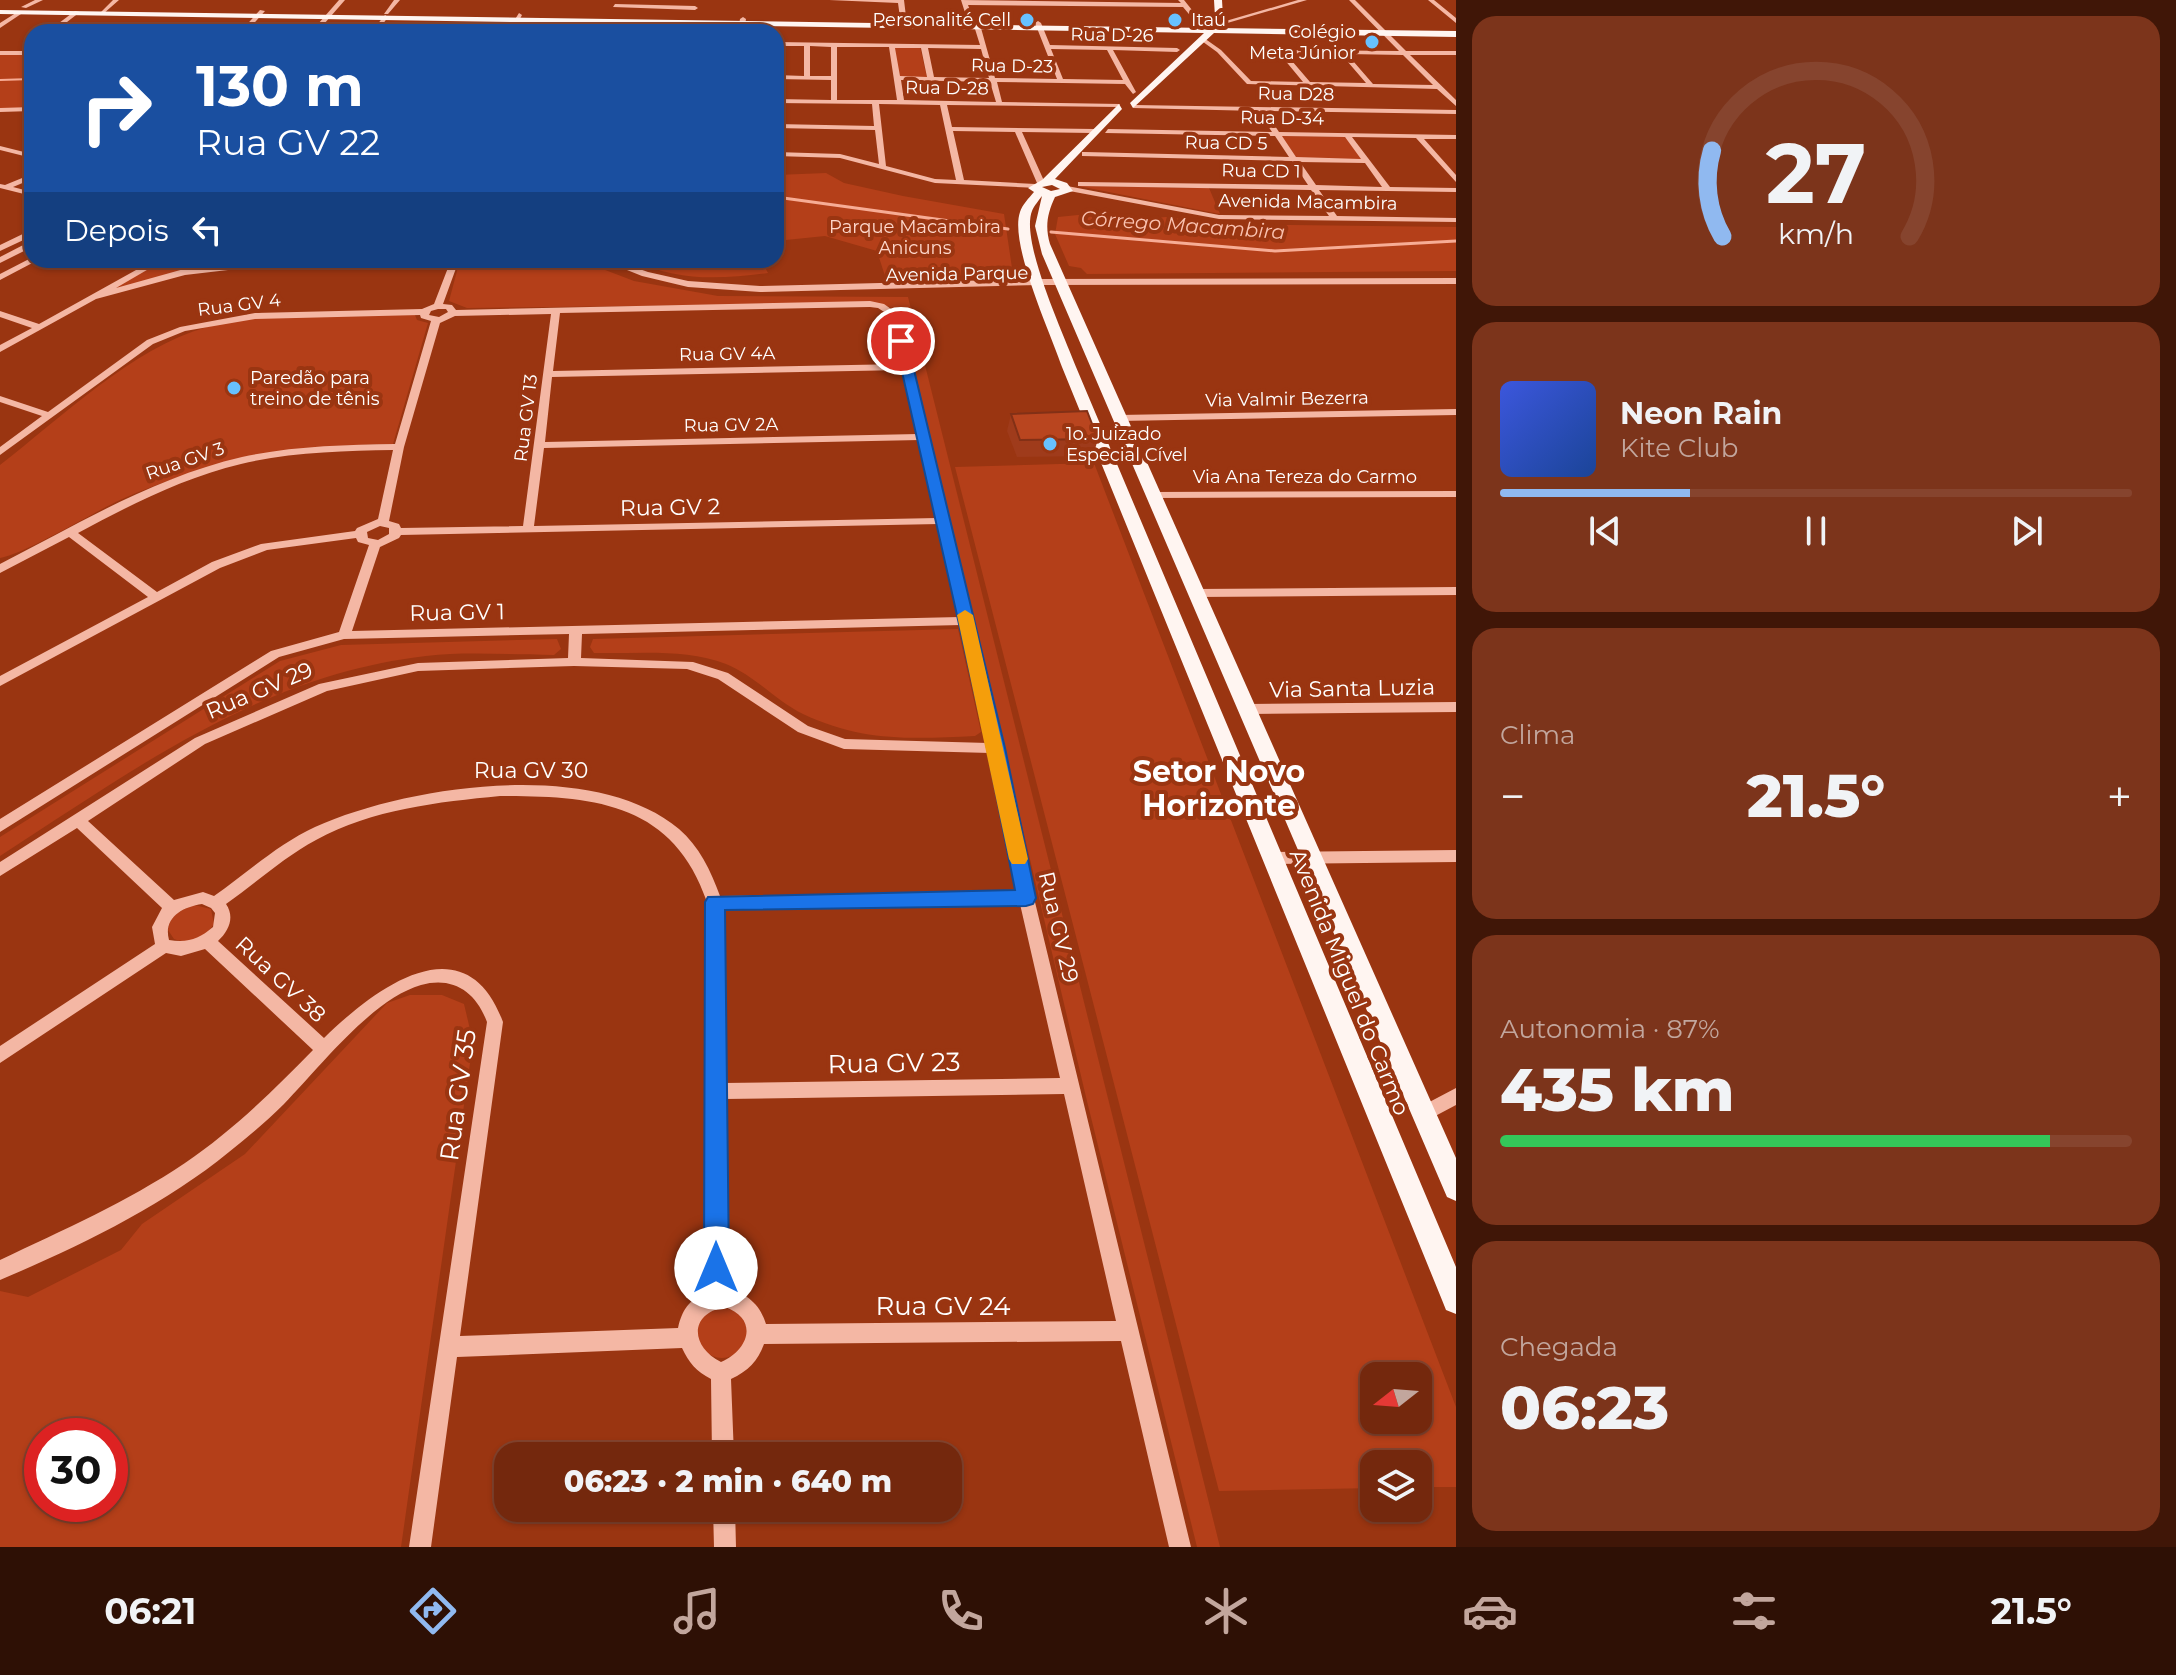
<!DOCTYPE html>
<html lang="pt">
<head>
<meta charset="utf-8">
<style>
  :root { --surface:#74280d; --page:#7c341b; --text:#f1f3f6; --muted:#c2a69d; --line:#86442e; --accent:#90b9f0 }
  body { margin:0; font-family:Montserrat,sans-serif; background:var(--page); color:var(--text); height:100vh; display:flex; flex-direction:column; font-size:30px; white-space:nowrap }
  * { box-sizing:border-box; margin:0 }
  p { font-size:26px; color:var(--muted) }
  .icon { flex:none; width:44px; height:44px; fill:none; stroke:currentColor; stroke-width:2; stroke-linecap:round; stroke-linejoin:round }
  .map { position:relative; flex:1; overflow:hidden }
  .details { display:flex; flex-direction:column; gap:16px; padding:16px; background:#401607; width:720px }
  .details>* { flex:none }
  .guide { position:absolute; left:24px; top:24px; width:760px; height:244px; border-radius:24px; box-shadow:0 2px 6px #0004,0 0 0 2px var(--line); background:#1a4fa0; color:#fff; overflow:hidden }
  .needle { width:52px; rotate:253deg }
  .fabs { position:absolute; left:1360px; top:1362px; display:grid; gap:16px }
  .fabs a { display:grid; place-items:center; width:72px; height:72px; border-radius:16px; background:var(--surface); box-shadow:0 2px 6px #0004,0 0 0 2px var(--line); font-size:40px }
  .speed { position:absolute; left:24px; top:1418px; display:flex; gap:16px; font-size:40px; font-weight:700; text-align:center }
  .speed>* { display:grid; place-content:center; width:104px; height:104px; border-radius:50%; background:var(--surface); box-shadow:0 2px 6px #0004,0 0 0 2px var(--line); line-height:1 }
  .speed .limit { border:12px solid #d22; background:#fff; color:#111 }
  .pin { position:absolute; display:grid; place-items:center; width:68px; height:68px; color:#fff; margin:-34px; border:4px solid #fff; border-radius:50%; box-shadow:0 2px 8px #0007 }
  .me { position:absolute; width:88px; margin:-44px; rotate:0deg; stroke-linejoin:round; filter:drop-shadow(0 0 6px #0008) }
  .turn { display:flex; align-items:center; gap:28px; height:168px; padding:0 40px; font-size:36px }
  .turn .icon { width:104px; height:104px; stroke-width:2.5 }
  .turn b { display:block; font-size:56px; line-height:68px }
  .then { display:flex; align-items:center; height:76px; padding:0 40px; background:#0003; gap:16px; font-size:30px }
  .big { font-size:60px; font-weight:800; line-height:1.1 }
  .details .tile { flex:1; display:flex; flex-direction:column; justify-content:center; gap:12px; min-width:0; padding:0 28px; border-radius:24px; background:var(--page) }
  .details .dial { align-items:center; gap:0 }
  .dial svg { height:208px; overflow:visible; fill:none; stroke:var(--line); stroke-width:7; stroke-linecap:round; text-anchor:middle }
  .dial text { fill:var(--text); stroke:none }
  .song { display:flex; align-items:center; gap:24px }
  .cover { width:96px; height:96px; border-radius:12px; background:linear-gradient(135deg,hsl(230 70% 55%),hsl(220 70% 35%)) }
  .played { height:8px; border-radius:4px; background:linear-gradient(90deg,var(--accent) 30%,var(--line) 30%) }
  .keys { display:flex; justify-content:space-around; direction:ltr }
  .heat { display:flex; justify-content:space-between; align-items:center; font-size:44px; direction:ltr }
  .charge { height:12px; border-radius:6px; background:linear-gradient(90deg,#34c759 87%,var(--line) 0) }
  .trip { position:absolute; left:494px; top:1442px; width:468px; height:80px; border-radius:24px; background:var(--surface); box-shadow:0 2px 6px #0004,0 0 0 2px var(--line); font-weight:800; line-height:80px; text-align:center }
  .dock { display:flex; height:128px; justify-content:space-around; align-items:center; background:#2e1005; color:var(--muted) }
  .dock .icon { width:56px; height:56px }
  .dock .active { color:var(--accent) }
  .dock b { font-size:36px; color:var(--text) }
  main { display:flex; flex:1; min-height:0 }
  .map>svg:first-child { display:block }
  .green { fill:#b43f19; fill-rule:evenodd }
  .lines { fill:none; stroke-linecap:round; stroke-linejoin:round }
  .stream-far1 { stroke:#f7ac95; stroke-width:2 }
  .stream { stroke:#f7ac95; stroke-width:3 }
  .minor { fill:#f4b7a4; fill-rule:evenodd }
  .major { fill:#fff5f1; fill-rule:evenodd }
  .wall { fill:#9f3b1b }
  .building { fill:#b9451f; stroke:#823016; stroke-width:2 }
  .route { fill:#1a73e8; stroke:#114b97; stroke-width:2 }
  .slow { fill:#f59e0b }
  .poi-dot { fill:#67c1ff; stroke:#9a3511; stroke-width:3 }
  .labels { text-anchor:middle; stroke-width:8; stroke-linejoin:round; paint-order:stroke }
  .far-poi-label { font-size:18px; fill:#fff; stroke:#9a3511; text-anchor:start }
  .far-street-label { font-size:18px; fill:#fff; stroke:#9a3511 }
  .far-park-label { font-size:18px; fill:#fed8cc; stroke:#9a3511 }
  .far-water-label { font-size:20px; font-style:italic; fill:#fac2b0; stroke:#9a3511 }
  .street-label { font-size:22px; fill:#fff; stroke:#9a3511 }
  .near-street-label { font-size:26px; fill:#fff; stroke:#9a3511 }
  .district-label { font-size:30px; font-weight:bold; fill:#fff; stroke:#9a3511 }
</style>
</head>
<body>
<main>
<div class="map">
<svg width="1456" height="1547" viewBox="0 0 1456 1547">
  <rect width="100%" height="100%" fill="#9a3511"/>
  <!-- green -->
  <path class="green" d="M894,46L920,47L927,78L899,77Z
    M0,55H32V108L0,109Z
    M1281,136L1345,137L1363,159H1296Z
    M826,173L844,183L903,196L1004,214L1012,268L1000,275L885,276L877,251L825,236L776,241V175Z
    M1078,186L1209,188L1220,214Z
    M1088,214L1096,220L1117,217L1123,221L1166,217L1220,224L1456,227V271L1087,274L1081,268L1069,266L1055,234L1058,217Z
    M163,260H260L184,270L107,292Z
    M460,260H579L634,281L718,296L908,297L1220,1547H1197L1086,1097L902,316L892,308L878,303L467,308L449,301Z
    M634,260H761L768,273C722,279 676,282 634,260Z
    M415,315L417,320L428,323L393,444C298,445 207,461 120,500C92,513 25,554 0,558V465C61,418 132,348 207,327C273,309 347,316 415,315Z
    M1094,463L1456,1407V1487H1418V1464H1374V1488L1219,1491L955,467ZM1374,1376H1418V1420H1374Z
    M958,629L981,732L975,736C912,739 862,742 803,714C776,701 754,675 726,664C685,648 637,654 594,653L590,647L593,639Z
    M557,639L561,649L554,655C512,655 468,651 426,656C261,675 135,769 0,856V837L280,661L341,645Z
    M194,905L211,909L214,924C205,938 190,945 174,939L168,930C170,915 181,910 194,905Z
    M410,995H442L464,1004L473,1042L401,1547H0V1291L28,1297L121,1250L142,1224L245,1154L387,1003ZM42,1436H110V1504H42Z
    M697 1333a25 25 0 1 1 50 0a25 25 0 1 1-50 0Z"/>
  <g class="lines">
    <!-- stream-far1 -->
    <path class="stream-far1" d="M0,80L32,79"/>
    <!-- stream -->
    <path class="stream" d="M776,197L1008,229
      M1051,232L1275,251L1456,241"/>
    <!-- minor -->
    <path class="minor" d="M35,0H43L26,8L21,7Z
      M113,0H119L103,14H99Z
      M339,0H345L317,32H311Z
      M394,0H400L388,14H384Z
      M829,0H904L907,25L904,27L901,25L898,3Z
      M961,0L1181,3L1178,0H1184L1204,25L1199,26L1183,7L968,5L974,21L981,28L995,78L1057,79L1035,23L1038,21L1041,23L1050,45L1177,48L1180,50L1177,52L1113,50L1136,92L1133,94L1125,84L997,82L1002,102L1120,104L1118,107L947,105L952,127L1095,129L1092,133L1022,132L1045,183L1041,185L1037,183L1015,132L953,131L964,180L1035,184H1038V188L935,183L840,158L776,156V152L840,154L879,164L875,130L776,128V124L874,126L872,104L776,103V99L831,100V80L776,79V75L804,76V46H776V42L980,45L975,29L968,22ZM810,46L831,47V76H810ZM837,47H889L897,100H837ZM895,48H921L927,77L900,76ZM928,48L981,49L989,78L934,77ZM1051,49L1107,50L1123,80L1063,79ZM901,80L990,82L996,102L904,100ZM879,104L940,105L956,180L935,179L886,166Z
      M1298,0H1307L1217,26L1212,25Z
      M1349,0H1355L1406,51H1456V55H1410L1456,100V106L1437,89L1247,84L1217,52L1199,39L1204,38L1221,50L1251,81L1303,82L1279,53L1284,50L1399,51ZM1286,54H1341L1366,83L1310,82ZM1347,54L1403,55L1433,85L1373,84Z
      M1428,0H1434L1456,18V23Z
      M615,4L695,6L698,8L695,10L613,7Z
      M260,10L265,11L246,32H240Z
      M19,11L24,12L0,28V23Z
      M75,11L80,12L54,32H47Z
      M519,13L522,15L513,32H507Z
      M385,15L388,17L377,32H371Z
      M743,17L746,19L744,32H738L740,19Z
      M0,51H32V55H0Z
      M1135,105L1456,110V114L1265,111L1279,132L1456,135V139H1424L1456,175V182L1416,138L1352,137L1390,187L1456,188V192L1319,190L1337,216L1456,218V222L1219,219L1064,190L1063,188L1067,186L1219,215L1329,216L1311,190L1078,186V182H1081L1308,185L1292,161L1082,156V152H1085L1289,157L1275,136L1105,133L1108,129L1272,132L1258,111L1133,108ZM1282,136L1345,137L1361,159L1296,157ZM1300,162L1365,163L1382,187L1316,185Z
      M32,107V111L0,112V108Z
      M0,146L32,154V158L0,150Z
      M32,174V179L13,187L32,192V196L0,188V184L5,185Z
      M29,231H32V236L0,251V245Z
      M29,242H32V247L0,263V257Z
      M31,258L38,260L0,280V274Z
      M154,260H164L116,288L184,269L267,260H293L289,263L185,275L96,299L0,352V345L32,328L0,317V311L39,324Z
      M451,260H459L443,304L452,305L456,310L870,301L884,304L901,316L1003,748L1034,898L1191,1547H1169L1121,1341L764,1344C758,1361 748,1371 731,1379L734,1456H712L711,1379C696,1371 689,1363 682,1348L457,1357L431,1547H409L487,1022C476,992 453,976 421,985C372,999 319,1068 284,1104C267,1121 248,1137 229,1152C163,1206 78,1247 0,1280V1260C63,1230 127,1202 185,1163C232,1131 273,1091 313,1050L205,949L181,956L166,953L0,1063V1046L155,944L152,927L162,908L77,828L0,876V862L195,738L319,684L418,663L568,658L569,634L344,639L279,657L0,832V819L271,651L339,632L369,545L358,542L356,538L267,550L220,568L0,686V676L148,597L69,537L0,573V564C78,524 155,477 242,457C292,446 343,445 395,444L431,321L421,318L420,315L255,319L185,331L153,344L0,455V447L42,416L0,402V396L48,412L147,340L180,327L255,313L422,309L434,304ZM870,307L878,308L892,317L902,364L553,371L560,313ZM438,309H446L448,312L439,317L429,315L431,311ZM551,314L523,526L401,528L399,524L389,521L404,447L440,323L455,316ZM904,370L918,434L545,442L552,377ZM920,440L937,518L534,526L544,448ZM393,450L378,519L357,528L355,531L261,544L212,562L157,592L78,533C130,505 183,478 241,464C290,452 343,451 393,450ZM939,524L960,617L352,631L380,547L399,538L401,535ZM380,526L389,528V534L378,540L368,538L367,532ZM961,625L988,743L845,739L808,726L728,673L693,662L581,658L582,634ZM574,666L687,669L718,679L798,732L844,749L990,753L1017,892L720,896C711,871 699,846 679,829C594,758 409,785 315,827C278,844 247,873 214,896L203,892L174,900L88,821L205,744L327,691L418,671ZM500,796C593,796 673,802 707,902L706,1292C689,1300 682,1310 678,1328L460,1336L503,1022C465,919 374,989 324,1038L218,941C229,931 235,917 226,904C256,883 284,857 316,840C372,809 439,802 500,796ZM202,904L211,908L215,913L213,927C199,939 188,943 169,940C163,918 182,907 202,904ZM1020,904L1060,1078L724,1083L723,908ZM1064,1094L1116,1321L766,1324C759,1302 747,1295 726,1287L724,1099ZM725,1307C759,1319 749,1350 721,1362C691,1347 688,1314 725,1307Z
      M602,260H614L648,272L688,281L760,286L1038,279L1456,278V284L1038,285L760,292L688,287L642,276Z
      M1456,409V415L1119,421L1114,418L1119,415Z
      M1456,491V497L1153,498L1147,495L1153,492Z
      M1456,587V595L1195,597L1189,593L1195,589Z
      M1456,702V712L1248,714L1241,709L1248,704Z
      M1456,850V862L1273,864L1268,862L1266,858L1268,854L1273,852Z
      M1456,1088V1105L1424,1122L1418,1120L1415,1114L1418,1108Z
      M713,1508H735L736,1547H714Z"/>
    <!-- major -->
    <path class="major" d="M1214,0H1222L1223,17L1217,28L1456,31V37L1214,33L1133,108L1130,103L1204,33L0,14V10L1209,28L1215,17Z
      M1119,104L1122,109L1055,179L1067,183L1073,191L1055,197C1047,214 1045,227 1050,244L1456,1158V1201L1447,1197L1042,254L1035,226L1042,196C1039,200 1034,206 1032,211C1020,241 1064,335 1076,367L1456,1267V1314L1446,1310L1442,1300L1062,367C1051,334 1009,244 1020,212C1022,205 1029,198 1034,192L1028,188L1042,180ZM1052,185L1060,189L1051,191L1042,187Z"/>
  </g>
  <!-- wall -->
  <path class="wall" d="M1011,414L1098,439L1093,456L1017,457L1007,431Z"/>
  <!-- building -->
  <path class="building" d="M1087,411L1098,439L1020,440L1011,414Z"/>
  <!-- route -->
  <path class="route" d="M901,338L907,341L1005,748L1036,898L1033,904L1026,906L725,910L729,1268L725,1277L716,1281L708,1277L704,1268L705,902L708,897L1015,890L987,748L895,341Z"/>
  <!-- slow -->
  <path class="slow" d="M965,610L973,615L1028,859L1025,864H1012L1009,859L957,615Z"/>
  <!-- markers -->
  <g class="poi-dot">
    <circle cx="1027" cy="20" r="8"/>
    <circle cx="1175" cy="20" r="8"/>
    <circle cx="1372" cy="42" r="8"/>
    <circle cx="234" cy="388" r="8"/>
    <circle cx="1050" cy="444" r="8"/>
  </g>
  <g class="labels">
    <!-- far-poi labels -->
    <g class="far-poi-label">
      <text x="1011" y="26" text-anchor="end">Personalité Cell</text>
      <text x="1191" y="26">Itaú</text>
      <text x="1356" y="38" text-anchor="end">Colégio<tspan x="1356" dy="21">Meta Júnior</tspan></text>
      <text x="250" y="384">Paredão para<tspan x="250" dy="21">treino de tênis</tspan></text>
      <text x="1066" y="440">1o. Juizado<tspan x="1066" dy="21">Especial Cível</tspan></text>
    </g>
    <!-- far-street labels -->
    <g class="far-street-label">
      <text transform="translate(1112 35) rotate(1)" y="6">Rua D-26</text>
      <text transform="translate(1012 66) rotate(1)" y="6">Rua D-23</text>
      <text transform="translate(947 88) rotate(1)" y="6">Rua D-28</text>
      <text transform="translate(1296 94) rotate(1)" y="6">Rua D28</text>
      <text transform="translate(1282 118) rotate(1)" y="6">Rua D-34</text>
      <text transform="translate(1226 143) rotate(1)" y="6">Rua CD 5</text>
      <text transform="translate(1261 171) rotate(1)" y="6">Rua CD 1</text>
      <text transform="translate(1308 202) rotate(1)" y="6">Avenida Macambira</text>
      <text transform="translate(957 274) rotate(-1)" y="6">Avenida Parque</text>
      <text transform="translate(239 305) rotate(-7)" y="6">Rua GV 4</text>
      <text transform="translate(727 354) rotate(-1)" y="6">Rua GV 4A</text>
      <text transform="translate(1287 399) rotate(-1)" y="6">Via Valmir Bezerra</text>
      <text transform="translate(526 418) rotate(-83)" y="6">Rua GV 13</text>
      <text transform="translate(731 425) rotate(-1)" y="6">Rua GV 2A</text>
      <text transform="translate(185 461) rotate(-19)" y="6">Rua GV 3</text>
      <text x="1305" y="483">Via Ana Tereza do Carmo</text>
    </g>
    <!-- far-park labels -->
    <g class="far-park-label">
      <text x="915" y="233">Parque Macambira<tspan x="915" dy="21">Anicuns</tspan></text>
    </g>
    <!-- far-water labels -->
    <g class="far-water-label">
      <text transform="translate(1183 225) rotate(4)" y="7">Córrego Macambira</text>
    </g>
    <!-- street labels -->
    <g class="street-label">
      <text transform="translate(670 507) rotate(-1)" y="8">Rua GV 2</text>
      <text transform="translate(457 612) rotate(-1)" y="8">Rua GV 1</text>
      <text transform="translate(1352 688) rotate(-1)" y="8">Via Santa Luzia</text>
      <text transform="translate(259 690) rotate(-23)" y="8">Rua GV 29</text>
      <text x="531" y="778">Rua GV 30</text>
      <text transform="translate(1059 927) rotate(77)" y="8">Rua GV 29</text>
      <text transform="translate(281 979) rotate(43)" y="8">Rua GV 38</text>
      <text transform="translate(1350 982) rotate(68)" y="8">Avenida Miguel do Carmo</text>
    </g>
    <!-- near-street labels -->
    <g class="near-street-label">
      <text transform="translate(894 1063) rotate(-1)" y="9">Rua GV 23</text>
      <text transform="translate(458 1095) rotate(-82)" y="9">Rua GV 35</text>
      <text x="943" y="1315">Rua GV 24</text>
    </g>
    <!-- district labels -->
    <g class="district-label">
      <text x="1219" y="782">Setor Novo<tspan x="1219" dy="34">Horizonte</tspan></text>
    </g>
  </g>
</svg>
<div class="fabs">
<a><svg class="needle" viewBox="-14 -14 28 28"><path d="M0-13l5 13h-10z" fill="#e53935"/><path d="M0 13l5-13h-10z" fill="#c2a69d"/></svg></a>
<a><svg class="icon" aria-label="layers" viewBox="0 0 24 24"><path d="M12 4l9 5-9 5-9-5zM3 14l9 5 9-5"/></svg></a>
</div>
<div class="speed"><div class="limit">30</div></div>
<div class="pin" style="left:901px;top:341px;background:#d93025"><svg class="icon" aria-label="arrive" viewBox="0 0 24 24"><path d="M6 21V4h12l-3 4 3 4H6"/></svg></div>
<svg class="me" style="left:716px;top:1268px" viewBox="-20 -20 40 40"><circle r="19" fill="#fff"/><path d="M0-13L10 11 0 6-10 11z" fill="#1a73e8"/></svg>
<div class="trip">06:23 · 2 min · 640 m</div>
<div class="guide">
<div class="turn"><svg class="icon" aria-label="right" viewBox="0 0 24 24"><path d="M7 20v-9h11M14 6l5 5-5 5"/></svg><div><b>130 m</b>Rua GV 22</div></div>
<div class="then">Depois<svg class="icon" aria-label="left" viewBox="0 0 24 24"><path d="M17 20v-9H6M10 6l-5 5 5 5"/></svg></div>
</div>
</div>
<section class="details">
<div class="tile dial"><svg viewBox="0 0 100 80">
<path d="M14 69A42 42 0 1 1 86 69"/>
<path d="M14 69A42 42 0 0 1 10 36" stroke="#90b9f0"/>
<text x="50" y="56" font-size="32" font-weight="700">27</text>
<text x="50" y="72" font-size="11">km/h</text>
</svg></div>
<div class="tile">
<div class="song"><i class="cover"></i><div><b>Neon Rain</b><p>Kite Club</p></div></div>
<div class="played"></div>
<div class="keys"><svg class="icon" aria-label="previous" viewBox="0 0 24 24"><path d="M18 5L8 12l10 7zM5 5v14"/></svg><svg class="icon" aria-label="pause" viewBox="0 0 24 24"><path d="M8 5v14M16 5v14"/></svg><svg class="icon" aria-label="next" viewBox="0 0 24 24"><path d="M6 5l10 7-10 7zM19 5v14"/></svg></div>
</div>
<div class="tile"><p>Clima</p>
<div class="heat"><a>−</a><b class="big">21.5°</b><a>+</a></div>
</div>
<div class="tile"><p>Autonomia · 87%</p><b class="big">435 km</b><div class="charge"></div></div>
<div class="tile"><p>Chegada</p><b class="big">06:23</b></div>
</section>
</main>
<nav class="dock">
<b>06:21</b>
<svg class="icon active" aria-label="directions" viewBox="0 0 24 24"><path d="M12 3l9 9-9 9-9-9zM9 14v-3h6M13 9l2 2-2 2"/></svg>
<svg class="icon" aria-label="music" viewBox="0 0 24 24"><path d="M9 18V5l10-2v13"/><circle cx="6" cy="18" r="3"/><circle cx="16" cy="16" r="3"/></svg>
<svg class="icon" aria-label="phone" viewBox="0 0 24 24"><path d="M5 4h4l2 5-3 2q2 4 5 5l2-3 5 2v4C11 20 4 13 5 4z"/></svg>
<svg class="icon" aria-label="climate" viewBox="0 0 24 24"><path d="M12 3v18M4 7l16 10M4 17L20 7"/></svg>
<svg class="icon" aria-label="car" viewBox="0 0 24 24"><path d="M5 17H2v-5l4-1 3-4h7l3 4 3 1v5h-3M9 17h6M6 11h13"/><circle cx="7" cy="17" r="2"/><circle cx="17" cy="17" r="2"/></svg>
<svg class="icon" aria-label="filters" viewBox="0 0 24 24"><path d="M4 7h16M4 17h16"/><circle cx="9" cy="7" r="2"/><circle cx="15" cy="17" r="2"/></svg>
<b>21.5°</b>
</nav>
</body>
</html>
